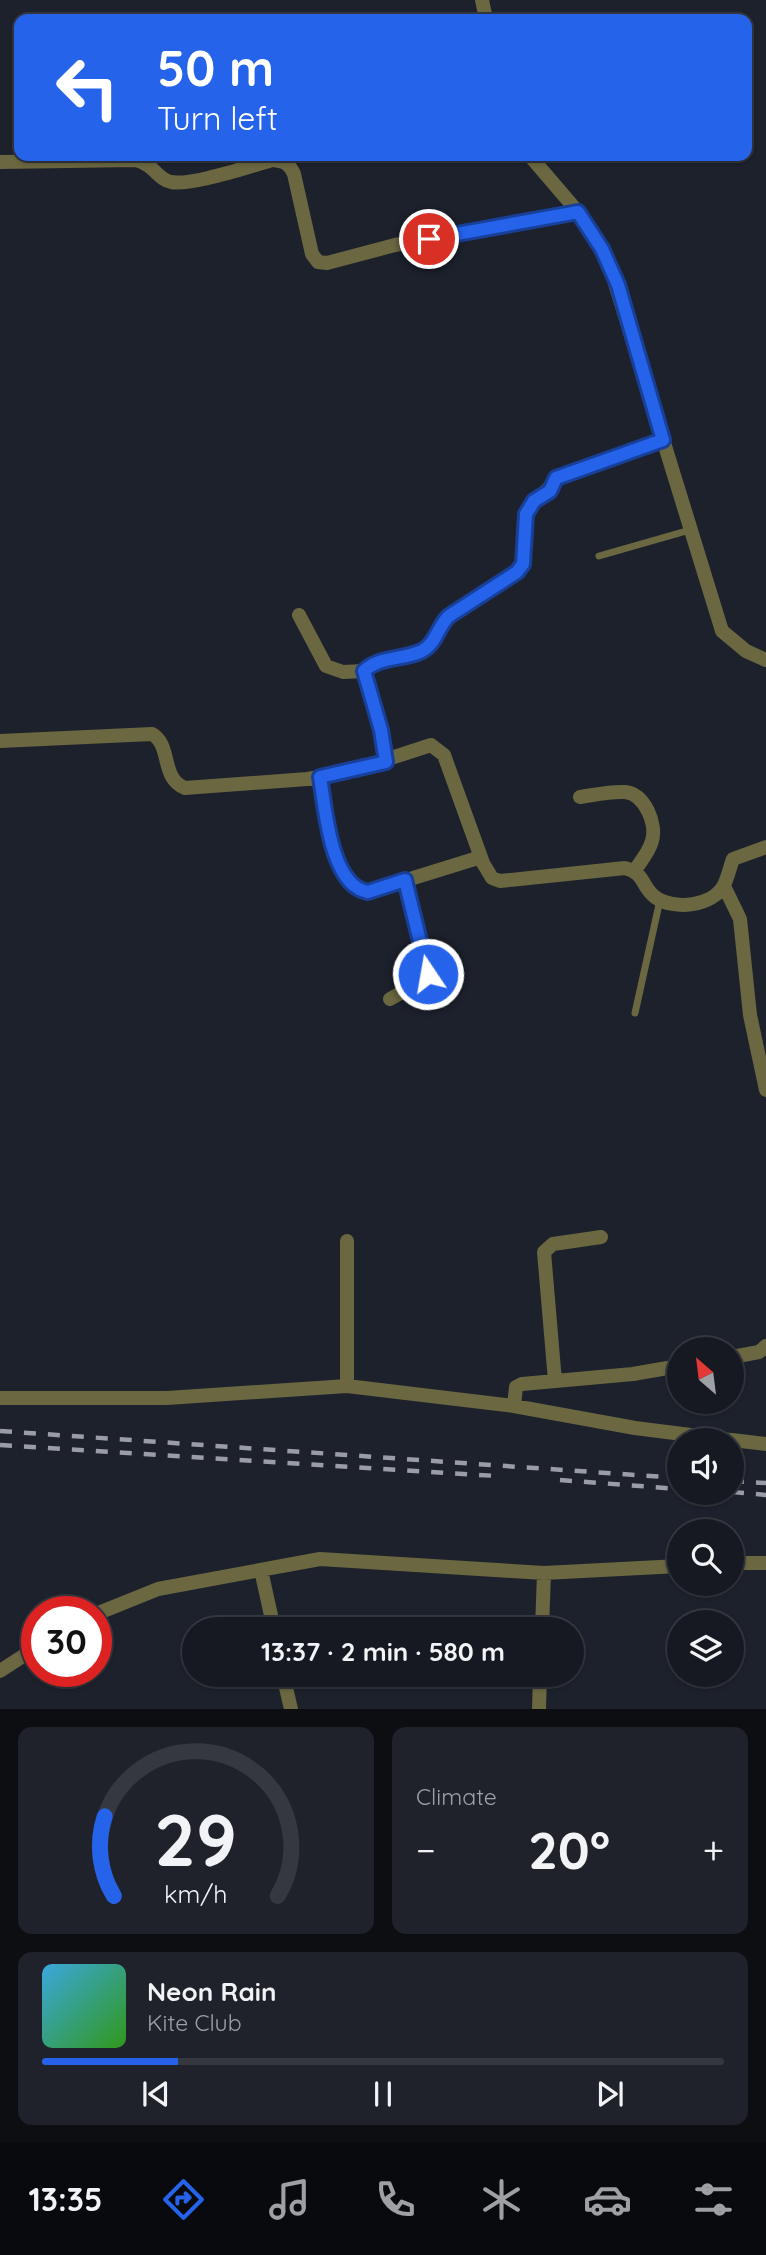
<!DOCTYPE html>
<html lang="en">
<head>
<meta charset="utf-8">
<style>
  :root { --surface:#161921; --page:#1f222a; --text:#f1f3f6; --muted:#9ea0a5; --line:#35383f; --accent:#2563eb }
  body { margin:0; font-family:Quicksand,sans-serif; background:var(--page); color:var(--text); height:100vh; display:flex; flex-direction:column; font-size:26px; white-space:nowrap }
  * { box-sizing:border-box; margin:0 }
  p { font-size:23px; color:var(--muted) }
  .icon { flex:none; width:38px; height:38px; fill:none; stroke:currentColor; stroke-width:2; stroke-linecap:round; stroke-linejoin:round }
  .map { position:relative; height:1709px; overflow:hidden }
  .side { display:flex; flex-direction:column; gap:18px; padding:18px; background:#0c0e12; flex:1 }
  .side>* { flex:none }
  .hud { position:absolute; left:14px; top:14px; width:738px; height:147px; border-radius:14px; box-shadow:0 2px 5px #0004,0 0 0 2px var(--line); background:#2563eb; color:#fff; overflow:hidden }
  .needle { width:46px; rotate:332deg }
  .tools { position:absolute; left:667px; top:1337px; display:grid; gap:14px }
  .tools a { display:grid; place-items:center; width:77px; height:77px; border-radius:50%; background:var(--surface); box-shadow:0 2px 5px #0004,0 0 0 2px var(--line); font-size:35px }
  .speed { position:absolute; left:21px; top:1596px; display:flex; gap:14px; font-size:35px; font-weight:700; text-align:center }
  .speed>* { display:grid; place-content:center; width:91px; height:91px; border-radius:50%; background:var(--surface); box-shadow:0 2px 5px #0004,0 0 0 2px var(--line); line-height:1 }
  .speed .limit { border:10px solid #d22; background:#fff; color:#111 }
  .pin { position:absolute; display:grid; place-items:center; width:60px; height:60px; color:#fff; margin:-30px; border:4px solid #fff; border-radius:50%; box-shadow:0 2px 7px #0007 }
  .me { position:absolute; width:77px; margin:-38px; rotate:348deg; stroke-linejoin:round; filter:drop-shadow(0 0 5px #0008) }
  .turn { display:flex; align-items:center; gap:24px; height:147px; padding:0 28px; font-size:32px }
  .turn .icon { width:91px; height:91px; stroke-width:2.5 }
  .turn b { display:block; font-size:49px; line-height:60px }
  .big { font-size:52px; font-weight:700; line-height:1.1 }
  .side .widget { flex:1; display:flex; flex-direction:column; justify-content:center; gap:10px; min-width:0; padding:0 24px; border-radius:14px; background:var(--page) }
  .side .dial { align-items:center; gap:0 }
  .dial svg { height:182px; overflow:visible; fill:none; stroke:var(--line); stroke-width:7; stroke-linecap:round; text-anchor:middle }
  .dial text { fill:var(--text); stroke:none }
  .song { display:flex; align-items:center; gap:21px }
  .cover { width:84px; height:84px; border-radius:10px; background:linear-gradient(135deg,hsl(200 70% 55%),hsl(110 70% 35%)) }
  .played { height:7px; border-radius:4px; background:linear-gradient(90deg,var(--accent) 20%,var(--line) 20%) }
  .keys { display:flex; justify-content:space-around; direction:ltr }
  .heat { display:flex; justify-content:space-between; align-items:center; font-size:38px; direction:ltr }
  .side .tiles { flex:1; display:grid; gap:18px; grid-template-columns:1fr 1fr }
  .widget:last-child { grid-column:span 2 }
  .trip { position:absolute; left:182px; top:1617px; width:402px; height:70px; border-radius:35px; background:var(--surface); box-shadow:0 2px 5px #0004,0 0 0 2px var(--line); font-weight:700; line-height:70px; text-align:center }
  .menu { display:flex; height:112px; justify-content:space-around; align-items:center; background:#090a0d; color:var(--muted) }
  .menu .icon { width:49px; height:49px }
  .menu .selected { color:var(--accent) }
  .menu b { font-size:32px; color:var(--text) }
  .map>svg:first-child { display:block }
  .lines { fill:none; stroke-linecap:round; stroke-linejoin:round }
  .lane { stroke:#6a6741; stroke-width:7 }
  .street { stroke:#6a6741; stroke-width:14 }
  .rail { stroke:#9a9da6; stroke-width:4.5; stroke-dasharray:12 12; stroke-linecap:butt }
  .route-casing { stroke:#184099; stroke-width:18 }
  .route { stroke:#2563eb; stroke-width:12 }
</style>
</head>
<body>
<div class="map">
<svg width="766" height="1709" viewBox="0 0 766 1709">
  <rect width="100%" height="100%" fill="#1d212c"/>
  <g class="lines">
    <!-- lane -->
    <path class="lane" d="M599,556L690,530
      M635,1013L660,900"/>
    <!-- street -->
    <path class="street" d="M482,0L486,19
      M530,156L578,212L609,264L722,631L746,651L766,660
      M0,162L135,160C154,164 157,179 171,182C192,186 250,166 273,160C284,161 289,163 294,174L312,254L318,262L327,263L395,245L578,212
      M299,615L326,666L343,672L364,671
      M0,741L152,734C172,745 160,778 185,788L307,779L345,773L431,745L444,755L483,863L492,878L500,881L625,868C645,873 641,886 655,897C674,911 713,906 724,885C728,877 730,867 733,859L766,847
      M385,762L381,731L364,671C380,656 403,660 422,651C436,644 438,626 449,616L517,572C530,554 521,531 527,511C532,498 547,496 556,478L663,440
      M320,777C325,806 330,886 368,892L481,857
      M580,797C594,795 611,791 625,792C645,794 657,824 652,841C649,852 641,861 635,870
      M724,886L740,919L750,1015L766,1090
      M390,999L422,981L428,974L405,880
      M732,1357L759,1352L766,1346
      M555,1381L544,1252L553,1244L601,1237
      M347,1386V1241
      M0,1398H167L347,1386L514,1406L635,1428L730,1440
      M514,1406L516,1387L522,1384L633,1374L679,1366
      M732,1440L766,1444
      M732,1563H766
      M261,1570L274,1629
      M96,1614L158,1589L320,1559L544,1573L679,1566
      M542,1629L544,1573
      M0,1671L37,1647
      M283,1675L291,1709
      M539,1709L540,1675"/>
    <!-- rail -->
    <path class="rail" d="M0,1431L679,1478
      M0,1445L497,1476
      M560,1480L679,1489
      M732,1481L766,1483
      M732,1492L766,1495"/>
  </g>
  <g class="lines">
    <defs>
      <path id="route" d="M428,974L405,880L368,892C330,886 325,806 320,777L386,762L381,730L364,671C380,656 403,660 422,651C436,644 438,626 449,616L517,572L523,564L526,514L534,501L550,491L556,478L663,440L618,285L602,249L578,212L429,239"/>
    </defs>
    <!-- route casing -->
    <use href="#route" class="route-casing"/>
    <!-- route -->
    <use href="#route" class="route"/>
  </g>
</svg>
<div class="tools">
<a><svg class="needle" viewBox="-14 -14 28 28"><path d="M0-13l5 13h-10z" fill="#e53935"/><path d="M0 13l5-13h-10z" fill="#9ea0a5"/></svg></a>
<a><svg class="icon" aria-label="sound" viewBox="0 0 24 24"><path d="M4 9h4l5-4v14l-5-4H4zM17 9q2 3 0 6"/></svg></a>
<a><svg class="icon" aria-label="search" viewBox="0 0 24 24"><circle cx="10" cy="10" r="6"/><path d="M15 15l6 6"/></svg></a>
<a><svg class="icon" aria-label="layers" viewBox="0 0 24 24"><path d="M12 4l9 5-9 5-9-5zM3 14l9 5 9-5"/></svg></a>
</div>
<div class="speed"><div class="limit">30</div></div>
<div class="pin" style="left:429px;top:239px;background:#d93025"><svg class="icon" aria-label="arrive" viewBox="0 0 24 24"><path d="M6 21V4h12l-3 4 3 4H6"/></svg></div>
<svg class="me" style="left:428px;top:974px" viewBox="-20 -20 40 40"><circle r="17" fill="#2563eb" stroke="#fff" stroke-width="3"/><path d="M0-11L8 9 0 5-8 9z" fill="#fff"/></svg>
<div class="trip">13:37 · 2 min · 580 m</div>
<div class="hud">
<div class="turn"><svg class="icon" aria-label="left" viewBox="0 0 24 24"><path d="M17 20v-9H6M10 6l-5 5 5 5"/></svg><div><b>50 m</b>Turn left</div></div>
</div>
</div>
<section class="side">
<div class="tiles">
<div class="widget dial"><svg viewBox="0 0 100 80">
<path d="M14 69A42 42 0 1 1 86 69"/>
<path d="M14 69A42 42 0 0 1 10 34" stroke="#2563eb"/>
<text x="50" y="56" font-size="32" font-weight="700">29</text>
<text x="50" y="72" font-size="11">km/h</text>
</svg></div>
<div class="widget"><p>Climate</p>
<div class="heat"><a>−</a><b class="big">20°</b><a>+</a></div>
</div>
<div class="widget">
<div class="song"><i class="cover"></i><div><b>Neon Rain</b><p>Kite Club</p></div></div>
<div class="played"></div>
<div class="keys"><svg class="icon" aria-label="previous" viewBox="0 0 24 24"><path d="M18 5L8 12l10 7zM5 5v14"/></svg><svg class="icon" aria-label="pause" viewBox="0 0 24 24"><path d="M8 5v14M16 5v14"/></svg><svg class="icon" aria-label="next" viewBox="0 0 24 24"><path d="M6 5l10 7-10 7zM19 5v14"/></svg></div>
</div>
</div>
</section>
<nav class="menu">
<b>13:35</b>
<svg class="icon selected" aria-label="directions" viewBox="0 0 24 24"><path d="M12 3l9 9-9 9-9-9zM9 14v-3h6M13 9l2 2-2 2"/></svg>
<svg class="icon" aria-label="music" viewBox="0 0 24 24"><path d="M9 18V5l10-2v13"/><circle cx="6" cy="18" r="3"/><circle cx="16" cy="16" r="3"/></svg>
<svg class="icon" aria-label="phone" viewBox="0 0 24 24"><path d="M5 4h4l2 5-3 2q2 4 5 5l2-3 5 2v4C11 20 4 13 5 4z"/></svg>
<svg class="icon" aria-label="climate" viewBox="0 0 24 24"><path d="M12 3v18M4 7l16 10M4 17L20 7"/></svg>
<svg class="icon" aria-label="car" viewBox="0 0 24 24"><path d="M5 17H2v-5l4-1 3-4h7l3 4 3 1v5h-3M9 17h6M6 11h13"/><circle cx="7" cy="17" r="2"/><circle cx="17" cy="17" r="2"/></svg>
<svg class="icon" aria-label="filters" viewBox="0 0 24 24"><path d="M4 7h16M4 17h16"/><circle cx="9" cy="7" r="2"/><circle cx="15" cy="17" r="2"/></svg>
</nav>
</body>
</html>
